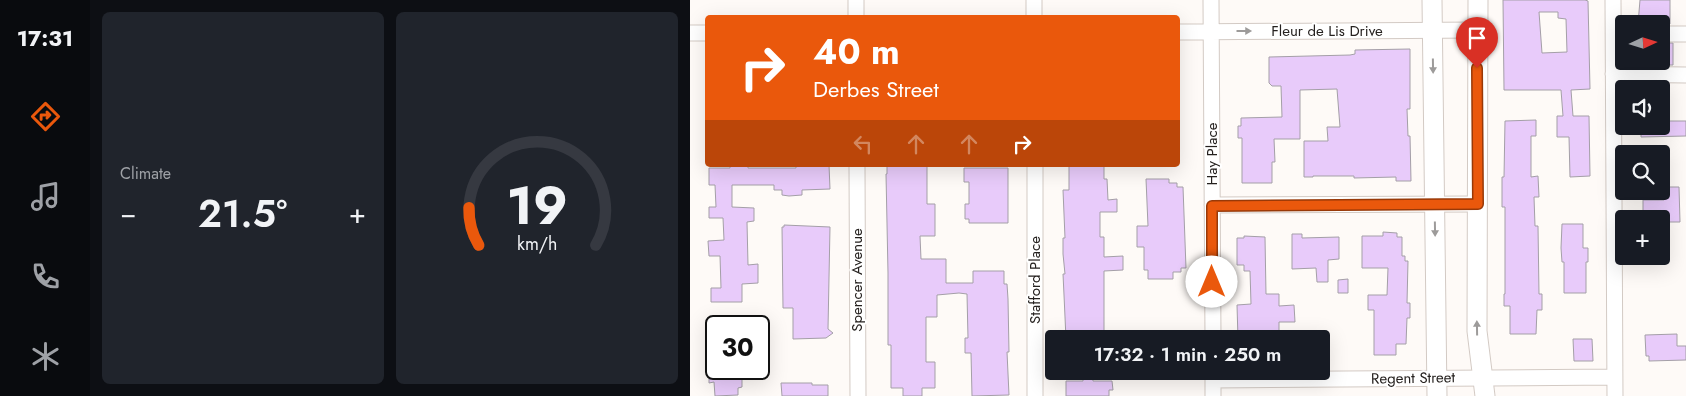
<!DOCTYPE html>
<html lang="en">
<head>
<meta charset="utf-8">
<style>
  :root { --surface:#171b24; --page:#20242c; --text:#f1f3f6; --muted:#9ea1a6; --line:#363941; --accent:#ea580c }
  body { margin:0; font-family:Jost,sans-serif; background:var(--page); color:var(--text); height:100vh; display:flex; flex-direction:column; font-size:19px; white-space:nowrap }
  * { box-sizing:border-box; margin:0 }
  p { font-size:16px; color:var(--muted) }
  .icon { flex:none; width:28px; height:28px; fill:none; stroke:currentColor; stroke-width:2; stroke-linecap:round; stroke-linejoin:round }
  .map { position:relative; flex:1; overflow:hidden }
  .side { display:flex; flex-direction:column; gap:12px; padding:12px; background:#0d0f14; width:600px }
  .side>* { flex:none }
  .guide { position:absolute; left:15px; top:15px; width:475px; height:152px; border-radius:5px; box-shadow:0 5px 20px #0002; background:#ea580c; color:#fff; overflow:hidden }
  .needle { width:32px; rotate:86deg }
  .controls { position:absolute; left:925px; top:15px; display:grid; gap:10px }
  .controls a { display:grid; place-items:center; width:55px; height:55px; border-radius:5px; background:var(--surface); box-shadow:0 5px 20px #0002; font-size:25px }
  .speed { position:absolute; left:15px; top:315px; display:flex; gap:10px; font-size:25px; font-weight:700; text-align:center }
  .speed>* { display:grid; place-content:center; width:65px; height:65px; border-radius:50%; background:var(--surface); box-shadow:0 5px 20px #0002; line-height:1 }
  .speed .limit { border:2px solid #111; border-radius:8px; background:#fff; color:#111 }
  .pin { position:absolute; display:grid; place-items:center; width:42px; height:42px; color:#fff; margin:-51px -21px; border-radius:50% 50% 50% 0; rotate:-45deg; box-shadow:0 0 5px #0007 }
  .pin .icon { rotate:45deg }
  .me { position:absolute; width:55px; margin:-28px; rotate:0deg; stroke-linejoin:round; filter:drop-shadow(0 0 4px #0008) }
  .turn { display:flex; align-items:center; gap:18px; height:105px; padding:0 25px; font-size:22px }
  .turn .icon { width:65px; height:65px; stroke-width:2.5 }
  .turn b { display:block; font-size:35px; line-height:42px }
  .lanes { display:flex; align-items:center; height:48px; padding:0 25px; background:#0003; justify-content:center; gap:25px; direction:ltr }
  .lanes .off { opacity:.35 }
  .big { font-size:38px; font-weight:600; line-height:1.1 }
  .side .tile { flex:1; display:flex; flex-direction:column; justify-content:center; gap:8px; min-width:0; padding:0 18px; border-radius:8px; background:var(--page) }
  .side .dial { align-items:center; gap:0 }
  .dial svg { height:130px; overflow:visible; fill:none; stroke:var(--line); stroke-width:7; stroke-linecap:round; text-anchor:middle }
  .dial text { fill:var(--text); stroke:none }
  .heat { display:flex; justify-content:space-between; align-items:center; font-size:28px; direction:ltr }
  .side .tiles { flex:1; display:grid; gap:12px; grid-template-columns:repeat(2,1fr) }
  .trip { position:absolute; left:355px; top:330px; width:285px; height:50px; border-radius:5px; background:var(--surface); box-shadow:0 5px 20px #0002; font-weight:600; line-height:50px; text-align:center }
  main { display:flex; flex:1; min-height:0 }
  .tabs { display:flex; flex-direction:column; width:90px; justify-content:space-around; align-items:center; background:#090b0e; color:var(--muted) }
  .tabs .icon { width:35px; height:35px }
  .tabs .on { color:var(--accent) }
  .tabs b { font-size:22px; color:var(--text) }
  .map>svg:first-child { display:block }
  .building { fill:#e8cbfa; stroke:#a49fa7; fill-rule:evenodd }
  .lines { fill:none; stroke-linecap:round; stroke-linejoin:round }
  .minor-casing { stroke:#d3cac4; stroke-width:17 }
  .major-casing { stroke:#d3cac4; stroke-width:21 }
  .minor { stroke:#fff; stroke-width:15 }
  .major { stroke:#fff; stroke-width:19 }
  .oneway { fill:#9d9b9a }
  .route-casing { stroke:#983908; stroke-width:12 }
  .route { stroke:#ea580c; stroke-width:9 }
  .labels { text-anchor:middle; stroke-width:4; stroke-linejoin:round; paint-order:stroke }
  .street-label { font-size:15px; fill:#25211f; stroke:#fff }
</style>
</head>
<body>
<main>
<nav class="tabs">
<b>17:31</b>
<svg class="icon on" aria-label="directions" viewBox="0 0 24 24"><path d="M12 3l9 9-9 9-9-9zM9 14v-3h6M13 9l2 2-2 2"/></svg>
<svg class="icon" aria-label="music" viewBox="0 0 24 24"><path d="M9 18V5l10-2v13"/><circle cx="6" cy="18" r="3"/><circle cx="16" cy="16" r="3"/></svg>
<svg class="icon" aria-label="phone" viewBox="0 0 24 24"><path d="M5 4h4l2 5-3 2q2 4 5 5l2-3 5 2v4C11 20 4 13 5 4z"/></svg>
<svg class="icon" aria-label="climate" viewBox="0 0 24 24"><path d="M12 3v18M4 7l16 10M4 17L20 7"/></svg>
</nav>
<section class="side">
<div class="tiles">
<div class="tile"><p>Climate</p>
<div class="heat"><a>−</a><b class="big">21.5°</b><a>+</a></div>
</div>
<div class="tile dial"><svg viewBox="0 0 100 80">
<path d="M14 69A42 42 0 1 1 86 69"/>
<path d="M14 69A42 42 0 0 1 8 46" stroke="#ea580c"/>
<text x="50" y="56" font-size="32" font-weight="700">19</text>
<text x="50" y="72" font-size="11">km/h</text>
</svg></div>
</div>
</section>
<div class="map">
<svg width="996" height="396" viewBox="0 0 996 396">
  <rect width="100%" height="100%" fill="#fefaf7"/>
  <!-- building -->
  <path class="building" d="M813,0H895L898,1L900,89L881,90L883,116H899L900,176L880,177L879,137H867V116H873L871,90H814ZM849,12H868V18L876,19L877,52L852,53Z
    M950,0H980V24H948Z
    M971,43H983V65H971Z
    M720,49V109H717L718,136H720L721,181H706V177L664,178V176H623V177H614V141H638L637,127H650L647,89L610,90V139H584L585,162H582V183H552V138H548V126H551V118L592,117L591,86H582L579,83V57L660,55L665,54V50Z
    M846,120V136H841V177L848,176L849,197H844L845,226H848L849,294H852V310H847L846,334H820V306H814V294H815V207H812V177H814L815,121Z
    M971,121H996V136L951,137V126H971Z
    M40,165H58V168H106V165H139L140,189L112,190V195L99,196L92,195V190H84V185H42V207L64,208V221L57,222L58,265L68,264V283L52,284V302H21V288H31L30,256H19L18,241L34,240L33,218H19V207H26L25,185H19V168H40Z
    M197,165H237V204H245V236H230L231,259H256V283H283V271H314V284H317L318,299L319,352H317L319,395L282,396L281,353H275V338H278L277,294L269,293L247,295V317H236V362H245V388H232V396H213V388H201V345H198V273L196,174H197Z
    M379,165H414V179H417L418,200L427,199V212H410V237H414V257L433,256V270L414,271V339H376L374,295L373,274H375L373,254V238H375L373,190H379Z
    M274,168H318V223H279V219H275V204H279V182H274Z
    M456,179H479V183H487V187H493L496,268H491V272H483V279H458V270H454V247H447V226H458Z
    M974,187H989L990,222H971V219H953V200H974Z
    M872,224H893V248H898V262H896V293H874V262H872L871,248Z
    M94,225L140,227L138,329L143,333L136,338L103,339V308H93L92,227H94Z
    M693,232L707,233V237H712V256H715V261H718L717,303H720V318H717L716,344H706V355H684V310H678V295H697L698,268H672V236H693Z
    M602,234H612V238L649,237V259L638,260V282H627L626,268L602,269Z
    M554,236L575,237L576,294H589V306L604,305L605,322H589V339H548L547,305L561,304L560,271H554V265H547V238H554Z
    M658,279V293H648V280Z
    M987,334V346H996V360L959,361V356H956L955,335Z
    M883,339H902L903,361H884Z
    M19,369H52V387L48,388V395L25,396L24,382L19,383Z
    M393,371H402L403,381H422L423,390H419V396H376V381H393Z
    M91,383H122V385H138V396H92Z"/>
  <g class="lines">
    <defs>
      <path id="minor" d="M166,0V18
        M344,0V18
        M521,0L523,339
        M923,0L925,396
        M488,32L787,30
        M0,33H18
        M971,34H996
        M923,74L996,75
        M167,165L168,396
        M345,165V396
        M522,205L787,204
        M523,371V396
        M523,380L924,377"/>
      <path id="major" d="M742,0L747,396
        M788,0L787,331L795,396"/>
    </defs>
    <!-- minor casing -->
    <use href="#minor" class="minor-casing"/>
    <!-- major casing -->
    <use href="#major" class="major-casing"/>
    <!-- minor -->
    <use href="#minor" class="minor"/>
    <!-- major -->
    <use href="#major" class="major"/>
  </g>
  <!-- one-way arrows -->
  <defs><path id="oneway-solid" d="M-6-.8H1V-3.2L6.5 0L1 3.2V.8H-6Z" transform="scale(1.25)"/></defs>
  <g class="oneway">
    <use href="#oneway-solid" transform="translate(554 31)"/>
    <use href="#oneway-solid" transform="translate(743 66) rotate(89)"/>
    <use href="#oneway-solid" transform="translate(745 229) rotate(89)"/>
    <use href="#oneway-solid" transform="translate(787 328) rotate(-91)"/>
  </g>
  <g class="lines">
    <defs>
      <path id="route" d="M522,282V206L788,204L787,68"/>
    </defs>
    <!-- route casing -->
    <use href="#route" class="route-casing"/>
    <!-- route -->
    <use href="#route" class="route"/>
  </g>
  <g class="labels">
    <!-- street labels -->
    <g class="street-label">
      <text x="637" y="36">Fleur de Lis Drive</text>
      <text transform="translate(522 154) rotate(-90)" y="5">Hay Place</text>
      <text transform="translate(167 280) rotate(-90)" y="5">Spencer Avenue</text>
      <text transform="translate(345 280) rotate(-90)" y="5">Stafford Place</text>
      <text transform="translate(723 378) rotate(-1)" y="5">Regent Street</text>
    </g>
  </g>
</svg>
<div class="controls">
<a><svg class="needle" viewBox="-14 -14 28 28"><path d="M0-13l5 13h-10z" fill="#e53935"/><path d="M0 13l5-13h-10z" fill="#9ea1a6"/></svg></a>
<a><svg class="icon" aria-label="sound" viewBox="0 0 24 24"><path d="M4 9h4l5-4v14l-5-4H4zM17 9q2 3 0 6"/></svg></a>
<a><svg class="icon" aria-label="search" viewBox="0 0 24 24"><circle cx="10" cy="10" r="6"/><path d="M15 15l6 6"/></svg></a>
<a>+</a>
</div>
<div class="speed"><div class="limit">30</div></div>
<div class="pin" style="left:787px;top:68px;background:#d93025"><svg class="icon" aria-label="arrive" viewBox="0 0 24 24"><path d="M6 21V4h12l-3 4 3 4H6"/></svg></div>
<svg class="me" style="left:522px;top:282px" viewBox="-20 -20 40 40"><circle r="19" fill="#fff"/><path d="M0-13L10 11 0 6-10 11z" fill="#ea580c"/></svg>
<div class="trip">17:32 · 1 min · 250 m</div>
<div class="guide">
<div class="turn"><svg class="icon" aria-label="right" viewBox="0 0 24 24"><path d="M7 20v-9h11M14 6l5 5-5 5"/></svg><div><b>40 m</b>Derbes Street</div></div>
<div class="lanes"><svg class="icon off" aria-label="left" viewBox="0 0 24 24"><path d="M17 20v-9H6M10 6l-5 5 5 5"/></svg><svg class="icon off" aria-label="ahead" viewBox="0 0 24 24"><path d="M12 20V5M6 11l6-6 6 6"/></svg><svg class="icon off" aria-label="ahead" viewBox="0 0 24 24"><path d="M12 20V5M6 11l6-6 6 6"/></svg><svg class="icon" aria-label="right" viewBox="0 0 24 24"><path d="M7 20v-9h11M14 6l5 5-5 5"/></svg></div>
</div>
</div>
</main>
</body>
</html>
